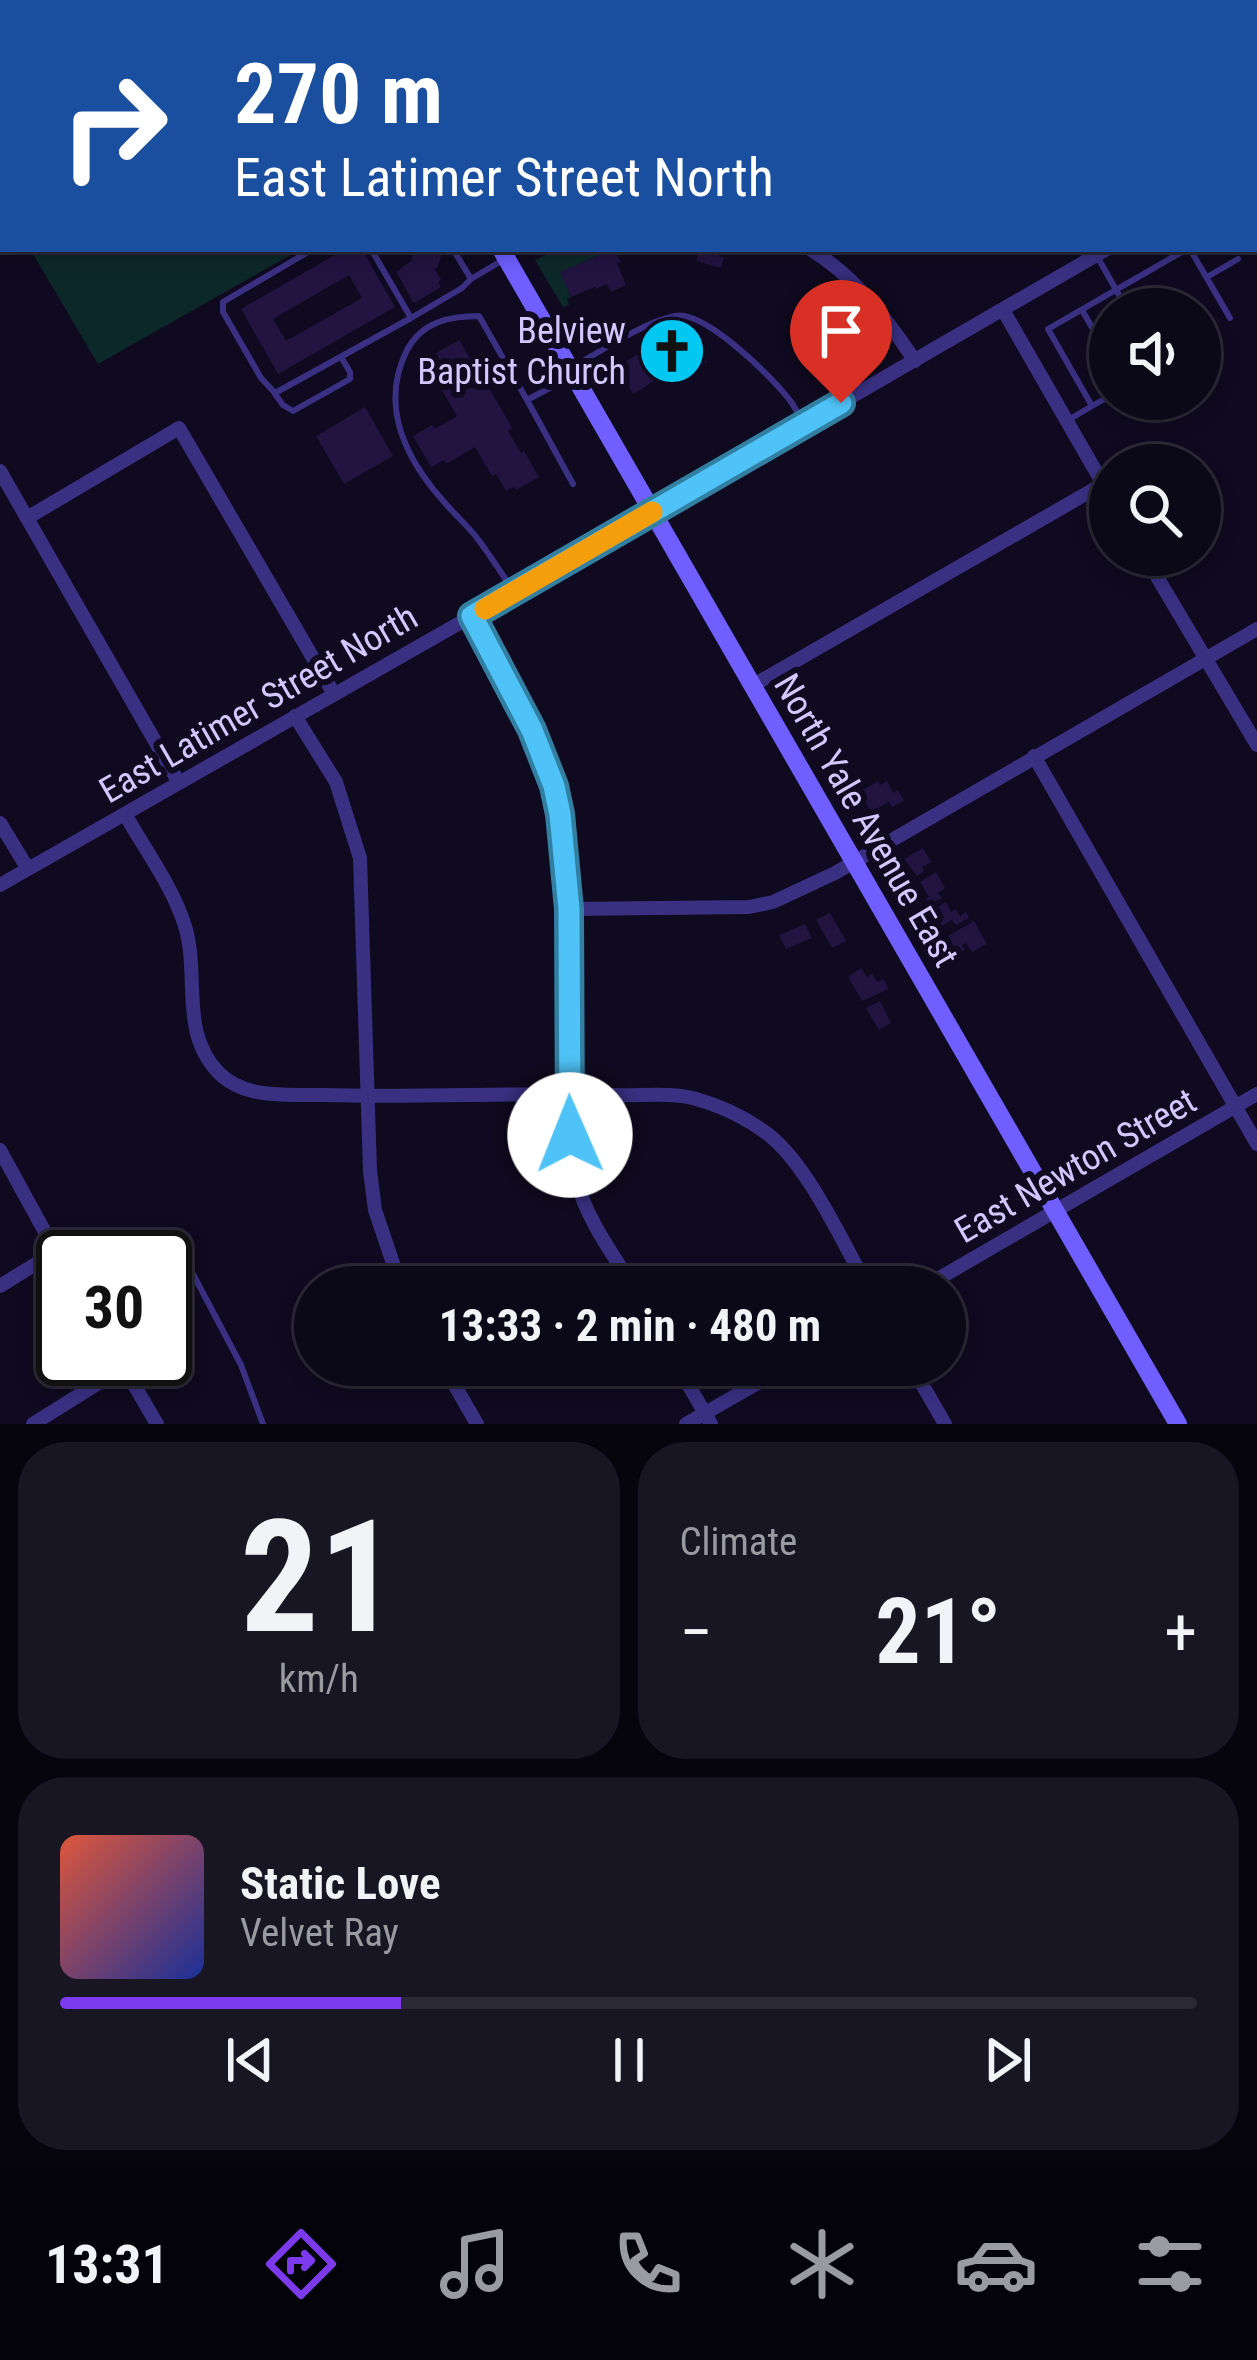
<!DOCTYPE html>
<html lang="en">
<head>
<meta charset="utf-8">
<style>
  :root { --surface:#0b0817; --page:#191624; --text:#f1f3f6; --muted:#9a9aa1; --line:#2b2936; --accent:#7c3aed }
  body { margin:0; font-family:"Roboto Condensed",sans-serif; background:var(--page); color:var(--text); height:100vh; display:flex; flex-direction:column; font-size:45px; white-space:nowrap }
  * { box-sizing:border-box; margin:0 }
  p { font-size:39px; color:var(--muted) }
  .icon { flex:none; width:66px; height:66px; fill:none; stroke:currentColor; stroke-width:2; stroke-linecap:round; stroke-linejoin:round }
  .map { position:relative; height:1424px; overflow:hidden }
  .sheet { display:flex; flex-direction:column; gap:18px; padding:18px; background:#06040d; flex:1 }
  .sheet>* { flex:none }
  .top-card { position:absolute; left:0px; top:0px; width:1257px; height:252px; box-shadow:0 6px 18px #0003,0 0 0 3px var(--line); background:#1a4fa0; color:#fff; overflow:hidden }
  .fabs { position:absolute; left:1089px; top:288px; display:grid; gap:24px }
  .fabs a { display:grid; place-items:center; width:132px; height:132px; border-radius:50%; background:var(--surface); box-shadow:0 6px 18px #0003,0 0 0 3px var(--line); font-size:60px }
  .speed { position:absolute; left:36px; top:1230px; display:flex; gap:24px; font-size:60px; font-weight:700; text-align:center }
  .speed>* { display:grid; place-content:center; width:156px; height:156px; border-radius:50%; background:var(--surface); box-shadow:0 6px 18px #0003,0 0 0 3px var(--line); line-height:1 }
  .speed .limit { border:6px solid #111; border-radius:18px; background:#fff; color:#111 }
  .pin { position:absolute; display:grid; place-items:center; width:102px; height:102px; color:#fff; margin:-123px -51px; border-radius:50% 50% 50% 0; rotate:-45deg; box-shadow:0 0 12px #0007 }
  .pin .icon { rotate:45deg }
  .me { position:absolute; width:132px; margin:-66px; rotate:359deg; stroke-linejoin:round; filter:drop-shadow(0 0 9px #0008) }
  .turn { display:flex; align-items:center; gap:42px; height:252px; padding:0 36px; font-size:54px }
  .turn .icon { width:156px; height:156px; stroke-width:2.5 }
  .turn b { display:block; font-size:84px; line-height:102px }
  .big { font-size:90px; font-weight:700; line-height:1.1 }
  .sheet .tile { flex:1; display:flex; flex-direction:column; justify-content:center; gap:18px; min-width:0; padding:0 42px; border-radius:48px; background:var(--page) }
  .sheet .dial { align-items:center; gap:0 }
  .dial b { font-size:156px; line-height:1 }
  .song { display:flex; align-items:center; gap:36px }
  .cover { width:144px; height:144px; border-radius:18px; background:linear-gradient(135deg,hsl(10 70% 55%),hsl(230 70% 35%)) }
  .played { height:12px; border-radius:6px; background:linear-gradient(90deg,var(--accent) 30%,var(--line) 30%) }
  .keys { display:flex; justify-content:space-around; direction:ltr }
  .heat { display:flex; justify-content:space-between; align-items:center; font-size:66px; direction:ltr }
  .sheet .tiles { flex:1; display:grid; gap:18px; grid-template-columns:1fr 1fr }
  .tile:last-child { grid-column:span 2 }
  .trip { position:absolute; left:294px; top:1266px; width:672px; height:120px; border-radius:60px; background:var(--surface); box-shadow:0 6px 18px #0003,0 0 0 3px var(--line); font-weight:700; line-height:120px; text-align:center }
  .tab-bar { display:flex; height:192px; justify-content:space-around; align-items:center; background:#040309; color:var(--muted) }
  .tab-bar .icon { width:84px; height:84px }
  .tab-bar .active { color:var(--accent) }
  .tab-bar b { font-size:54px; color:var(--text) }
  .map>svg:first-child { display:block }
  .green { fill:#0d2829 }
  .building { fill:#211441; fill-rule:evenodd }
  .lines { fill:none; stroke-linecap:round; stroke-linejoin:round }
  .lane { stroke:#3a3082; stroke-width:6 }
  .street { stroke:#3a3082; stroke-width:14 }
  .secondary { stroke:#6f5fff; stroke-width:18 }
  .route-casing { stroke:#337fa1; stroke-width:30 }
  .route { stroke:#4fc3f7; stroke-width:21 }
  .slow { stroke:#f59e0b; stroke-width:21 }
  .labels { text-anchor:middle; stroke-width:12; stroke-linejoin:round; paint-order:stroke }
  .poi-label { font-size:36px; fill:#d2c8ff; stroke:#0f0a1f; text-anchor:end }
  .street-label { font-size:36px; fill:#d2c8ff; stroke:#0f0a1f }
</style>
</head>
<body>
<div class="map">
<svg width="1257" height="1424" viewBox="0 0 1257 1424">
  <rect width="100%" height="100%" fill="#0f0a1f"/>
  <!-- green -->
  <path class="green" d="M0,0H335L337,3H3V203L0,198Z
    M30,249H301L98,364Z
    M559,249L610,250L561,272L571,297L567,299L569,305L563,307L535,260Z"/>
  <!-- building -->
  <path class="building" d="M345,249H362L395,307L278,374L241,309ZM349,275L362,298L286,341L273,319Z
    M415,249H443L437,269L434,268L441,280L438,282L441,287L414,303L396,272L411,261Z
    M613,249L621,262L617,263L626,285L611,292L607,284L596,289L595,287L571,297L560,272Z
    M699,249L719,250L718,256L724,257L721,268L696,261Z
    M680,319L707,362L684,375L678,366L633,394L617,367L662,339L657,332Z
    M459,340L474,365L470,367L483,389L488,386L512,428L508,431L521,453L524,451L539,477L516,490L514,487L506,491L496,474L492,476L475,447L446,464L444,460L431,467L413,436L432,425L435,429L457,416L436,380L440,378L430,361L438,356L436,353Z
    M365,407L393,456L344,484L316,436Z
    M878,781L880,785L887,781L893,793L898,790L904,801L892,807L889,802L871,812L860,792Z
    M923,848L931,862L922,867L924,871L917,876L904,859Z
    M936,872L945,888L938,893L942,898L929,905L926,899L929,897L920,882Z
    M946,902L951,912L956,909L960,916L966,912L969,918L956,925L952,920L940,927L933,910Z
    M830,913L846,941L832,948L816,920Z
    M974,921L987,944L972,952L966,943L962,945L965,950L958,954L948,936Z
    M805,924L812,938L786,949L779,935Z
    M861,968L867,977L872,974L878,982L883,979L889,989L862,1001L848,977Z
    M880,1001L891,1023L879,1030L866,1008Z"/>
  <g class="lines">
    <!-- lane -->
    <path class="lane" d="M149,0L151,3
      M290,3L295,0
      M313,249L223,302V312L261,378L275,393L411,318L462,288L471,279L503,260
      M371,249L411,318
      M453,249L471,279
      M1190,249L1230,318
      M1098,258L1127,309
      M1207,277L1238,259
      M1082,310L1110,359
      M573,367C601,351 644,322 675,316C704,310 770,375 788,398C794,405 798,414 803,422
      M570,377L527,400L573,484
      M275,394L283,405L293,411L350,379V372L341,357
      M1110,396L1092,406L1048,329L1187,249
      M1070,419L1092,406
      M514,592C502,574 490,555 477,538C467,525 455,515 445,503C406,460 379,406 407,350C422,322 449,316 479,316L527,400
      M184,1257L241,1365L263,1424"/>
    <!-- street -->
    <path class="street" d="M502,0L503,3
      M916,0L918,3
      M1173,0L1175,3
      M589,3L591,0
      M868,3L872,0
      M1254,146L1257,151
      M1254,164L1257,162
      M810,249C856,277 886,318 915,361
      M1003,310L1110,496
      M0,471L179,783
      M27,518L179,428L334,694
      M1144,555L1257,745
      M472,616C507,679 549,745 560,817C574,898 569,982 569,1064C569,1103 567,1144 577,1182C587,1220 613,1254 633,1287
      M752,686L1103,484
      M295,716L336,782L360,858L370,1171L375,1210L401,1287
      M1034,756L1257,1144
      M125,814C145,850 173,887 185,926C200,975 179,1033 219,1073C246,1100 289,1094 323,1095C420,1098 517,1092 614,1095C640,1096 672,1092 696,1099C721,1106 748,1119 769,1135C809,1167 842,1242 868,1287
      M0,823L28,869
      M0,885L472,616L1107,249
      M569,909L749,907L773,902L835,873L1257,629
      M0,1150L63,1265
      M0,1286L55,1252
      M924,1287L1257,1094
      M119,1359L157,1424
      M443,1365L477,1424
      M677,1365L711,1424
      M911,1365L945,1424
      M33,1424L124,1367
      M686,1424L789,1365"/>
    <!-- secondary -->
    <path class="secondary" d="M357,0L359,3
      M501,249L1178,1424"/>
  </g>
  <g class="lines">
    <defs>
      <path id="route" d="M570,1135L569,909L560,814L554,786L532,730L472,616L841,403"/>
    </defs>
    <!-- route casing -->
    <use href="#route" class="route-casing"/>
    <!-- route -->
    <use href="#route" class="route"/>
    <!-- slow -->
    <path class="slow" d="M485,609L652,512"/>
  </g>
  <!-- icons -->
  <defs>
    <symbol id="church-disc" viewBox="-11 -11 22 22"><circle r="9.5" fill="#00c8f3" stroke="#0f0a1f"/><path d="M-1.2-6h2.4v3.5h3.3v2.4h-3.3V6h-2.4V-.1h-3.3v-2.4h3.3Z" fill="#111"/></symbol>
  </defs>
  <g fill-rule="evenodd">
    <use href="#church-disc" x="634" y="313" width="76" height="76"/>
  </g>
  <g class="labels">
    <!-- poi labels -->
    <g class="poi-label">
      <text x="626" y="343">Belview<tspan x="626" dy="41">Baptist Church</tspan></text>
    </g>
    <!-- street labels -->
    <g class="street-label">
      <text transform="translate(258 703) rotate(-30)" y="13">East Latimer Street North</text>
      <text transform="translate(867 820) rotate(60)" y="13">North Yale Avenue East</text>
      <text transform="translate(1075 1165) rotate(-30)" y="13">East Newton Street</text>
    </g>
  </g>
</svg>
<div class="fabs">
<a><svg class="icon" aria-label="sound" viewBox="0 0 24 24"><path d="M4 9h4l5-4v14l-5-4H4zM17 9q2 3 0 6"/></svg></a>
<a><svg class="icon" aria-label="search" viewBox="0 0 24 24"><circle cx="10" cy="10" r="6"/><path d="M15 15l6 6"/></svg></a>
</div>
<div class="speed"><div class="limit">30</div></div>
<div class="pin" style="left:841px;top:403px;background:#d93025"><svg class="icon" aria-label="arrive" viewBox="0 0 24 24"><path d="M6 21V4h12l-3 4 3 4H6"/></svg></div>
<svg class="me" style="left:570px;top:1135px" viewBox="-20 -20 40 40"><circle r="19" fill="#fff"/><path d="M0-13L10 11 0 6-10 11z" fill="#4fc3f7"/></svg>
<div class="trip">13:33 · 2 min · 480 m</div>
<div class="top-card">
<div class="turn"><svg class="icon" aria-label="right" viewBox="0 0 24 24"><path d="M7 20v-9h11M14 6l5 5-5 5"/></svg><div><b>270 m</b>East Latimer Street North</div></div>
</div>
</div>
<section class="sheet">
<div class="tiles">
<div class="tile dial"><b>21</b><p>km/h</p></div>
<div class="tile"><p>Climate</p>
<div class="heat"><a>−</a><b class="big">21°</b><a>+</a></div>
</div>
<div class="tile">
<div class="song"><i class="cover"></i><div><b>Static Love</b><p>Velvet Ray</p></div></div>
<div class="played"></div>
<div class="keys"><svg class="icon" aria-label="previous" viewBox="0 0 24 24"><path d="M18 5L8 12l10 7zM5 5v14"/></svg><svg class="icon" aria-label="pause" viewBox="0 0 24 24"><path d="M8 5v14M16 5v14"/></svg><svg class="icon" aria-label="next" viewBox="0 0 24 24"><path d="M6 5l10 7-10 7zM19 5v14"/></svg></div>
</div>
</div>
</section>
<nav class="tab-bar">
<b>13:31</b>
<svg class="icon active" aria-label="directions" viewBox="0 0 24 24"><path d="M12 3l9 9-9 9-9-9zM9 14v-3h6M13 9l2 2-2 2"/></svg>
<svg class="icon" aria-label="music" viewBox="0 0 24 24"><path d="M9 18V5l10-2v13"/><circle cx="6" cy="18" r="3"/><circle cx="16" cy="16" r="3"/></svg>
<svg class="icon" aria-label="phone" viewBox="0 0 24 24"><path d="M5 4h4l2 5-3 2q2 4 5 5l2-3 5 2v4C11 20 4 13 5 4z"/></svg>
<svg class="icon" aria-label="climate" viewBox="0 0 24 24"><path d="M12 3v18M4 7l16 10M4 17L20 7"/></svg>
<svg class="icon" aria-label="car" viewBox="0 0 24 24"><path d="M5 17H2v-5l4-1 3-4h7l3 4 3 1v5h-3M9 17h6M6 11h13"/><circle cx="7" cy="17" r="2"/><circle cx="17" cy="17" r="2"/></svg>
<svg class="icon" aria-label="filters" viewBox="0 0 24 24"><path d="M4 7h16M4 17h16"/><circle cx="9" cy="7" r="2"/><circle cx="15" cy="17" r="2"/></svg>
</nav>
</body>
</html>
